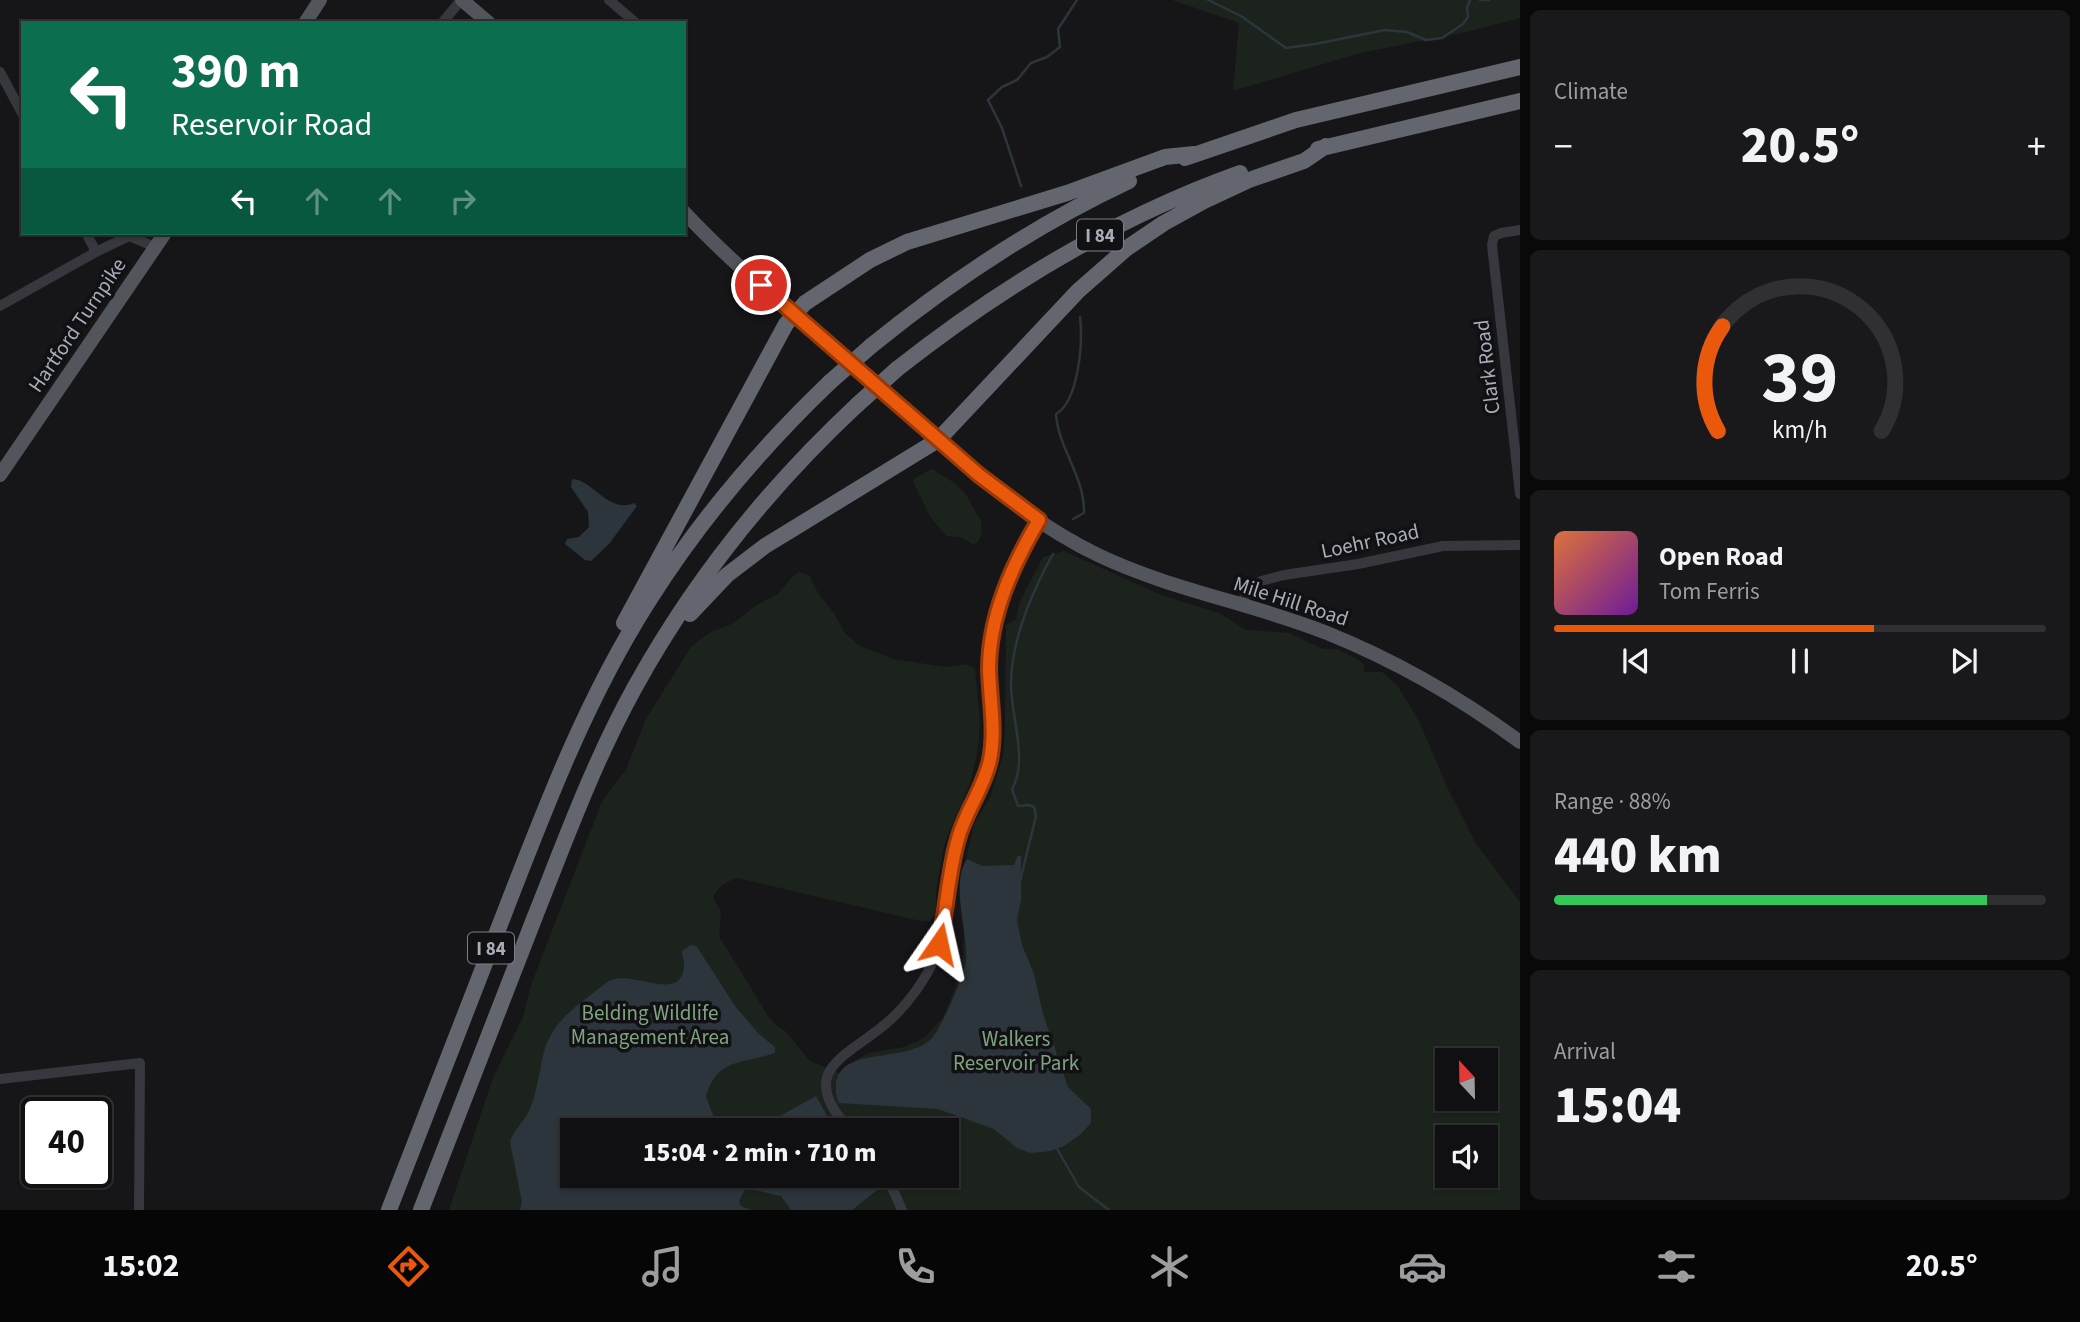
<!DOCTYPE html>
<html lang="en">
<head>
<meta charset="utf-8">
<style>
  :root { --surface:#101012; --page:#19191b; --text:#f1f3f6; --muted:#9c9d9f; --line:#303032; --accent:#ea580c }
  body { margin:0; font-family:"Source Sans 3",sans-serif; background:var(--page); color:var(--text); height:100vh; display:flex; flex-direction:column; font-size:26px; white-space:nowrap }
  * { box-sizing:border-box; margin:0 }
  p { font-size:23px; color:var(--muted) }
  .icon { flex:none; width:38px; height:38px; fill:none; stroke:currentColor; stroke-width:2; stroke-linecap:round; stroke-linejoin:round }
  .map { position:relative; flex:1; overflow:hidden }
  .details { display:flex; flex-direction:column; gap:10px; padding:10px; background:#09090a; width:560px }
  .details>* { flex:none }
  .hud { position:absolute; left:21px; top:21px; width:665px; height:214px; border-radius:0px; box-shadow:0 2px 5px #0004,0 0 0 2px var(--line); background:#0b6e4f; color:#fff; overflow:hidden }
  .needle { width:46px; rotate:338deg }
  .controls { position:absolute; left:1435px; top:1048px; display:grid; gap:14px }
  .controls a { display:grid; place-items:center; width:63px; height:63px; border-radius:0px; background:var(--surface); box-shadow:0 2px 5px #0004,0 0 0 2px var(--line); font-size:35px }
  .speed { position:absolute; left:21px; top:1097px; display:flex; gap:14px; font-size:35px; font-weight:700; text-align:center }
  .speed>* { display:grid; place-content:center; width:91px; height:91px; border-radius:50%; background:var(--surface); box-shadow:0 2px 5px #0004,0 0 0 2px var(--line); line-height:1 }
  .speed .limit { border:4px solid #111; border-radius:10px; background:#fff; color:#111 }
  .pin { position:absolute; display:grid; place-items:center; width:60px; height:60px; color:#fff; margin:-30px; border:4px solid #fff; border-radius:50%; box-shadow:0 2px 7px #0007 }
  .me { position:absolute; width:77px; margin:-38px; rotate:11deg; stroke-linejoin:round; filter:drop-shadow(0 0 5px #0008) }
  .turn { display:flex; align-items:center; gap:24px; height:147px; padding:0 35px; font-size:32px }
  .turn .icon { width:91px; height:91px; stroke-width:2.5 }
  .turn b { display:block; font-size:49px; line-height:60px }
  .lanes { display:flex; align-items:center; height:66px; padding:0 35px; background:#0003; justify-content:center; gap:35px; direction:ltr }
  .lanes .off { opacity:.35 }
  .big { font-size:52px; font-weight:800; line-height:1.1 }
  .details .widget { flex:1; display:flex; flex-direction:column; justify-content:center; gap:10px; min-width:0; padding:0 24px; border-radius:10px; background:var(--page) }
  .details .dial { align-items:center; gap:0 }
  .dial svg { height:182px; overflow:visible; fill:none; stroke:var(--line); stroke-width:7; stroke-linecap:round; text-anchor:middle }
  .dial text { fill:var(--text); stroke:none }
  .song { display:flex; align-items:center; gap:21px }
  .cover { width:84px; height:84px; border-radius:10px; background:linear-gradient(135deg,hsl(20 70% 55%),hsl(280 70% 35%)) }
  .played { height:7px; border-radius:4px; background:linear-gradient(90deg,var(--accent) 65%,var(--line) 65%) }
  .keys { display:flex; justify-content:space-around; direction:ltr }
  .heat { display:flex; justify-content:space-between; align-items:center; font-size:38px; direction:ltr }
  .charge { height:10px; border-radius:5px; background:linear-gradient(90deg,#34c759 88%,var(--line) 0) }
  .trip { position:absolute; left:560px; top:1118px; width:399px; height:70px; border-radius:0px; background:var(--surface); box-shadow:0 2px 5px #0004,0 0 0 2px var(--line); font-weight:800; line-height:70px; text-align:center }
  .tabs { display:flex; height:112px; justify-content:space-around; align-items:center; background:#060607; color:var(--muted) }
  .tabs .icon { width:49px; height:49px }
  .tabs .on { color:var(--accent) }
  .tabs b { font-size:32px; color:var(--text) }
  main { display:flex; flex:1; min-height:0 }
  .map>svg:first-child { display:block }
  .green { fill:#1c231d; fill-rule:evenodd }
  .water { fill:#2c353c }
  .lines { fill:none; stroke-linecap:round; stroke-linejoin:round }
  .stream { stroke:#2c353c; stroke-width:2.5 }
  .minor { stroke:#37383d; stroke-width:10 }
  .major { stroke:#53555c; stroke-width:14 }
  .highway { stroke:#63666e; stroke-width:16 }
  .highway-bridge { stroke:#63666e; stroke-width:16 }
  .route-casing { stroke:#983908; stroke-width:18 }
  .route { stroke:#ea580c; stroke-width:12 }
  .labels { text-anchor:middle; stroke-width:7; stroke-linejoin:round; paint-order:stroke }
  .shield { fill:#111113; stroke:#7b7e86; stroke-width:2 }
  .shield-label { font-size:19px; font-weight:bold; fill:#a8adb8 }
  .street-label { font-size:21px; fill:#a8adb8; stroke:#111113 }
  .park-label { font-size:21px; fill:#7fa381; stroke:#111113 }
</style>
</head>
<body>
<main>
<div class="map">
<svg width="1520" height="1210" viewBox="0 0 1520 1210">
  <rect width="100%" height="100%" fill="#161618"/>
  <!-- green -->
  <path class="green" d="M1172,0H1520V18L1466,32L1360,53L1233,91L1239,23Z
    M932,469L956,484L965,493L981,521L982,534L977,543L972,544L960,537L946,536L931,518L913,482L915,478Z
    M1064,551L1161,595L1219,613L1246,630L1289,633L1323,649H1337L1359,660L1364,666V672H1382L1397,685L1419,721L1447,787L1475,842L1520,902V1210H449L493,1078L523,1017L531,985L601,804C604,799 621,774 625,772L646,719L691,647L709,633L734,623L755,606L778,594L791,578L799,572L809,575L818,593L834,613L844,632L858,645L893,659L946,667L966,664L975,669L980,722L978,748L970,784L945,842L936,890V913L930,921H920L738,878C728,880 716,888 713,898L721,911L719,936L768,1016L777,1026L785,1031L810,1061L841,1074L856,1060L869,1053L904,1047L924,1038L943,1018L955,989L963,954L967,854L974,824L990,797L1003,755L1005,732L1006,625L1016,620L1019,603L1043,557ZM1447,1060H1486V1099H1447ZM572,1130H947V1176H572ZM1447,1138H1486V1176H1447Z"/>
  <!-- water -->
  <path class="water" d="M572,479C594,480 608,514 634,503L637,506L609,544L591,561L585,560L565,544L567,539L579,537L589,527L588,512L571,487Z
    M1021,855V900L1017,920L1022,945L1034,974L1043,1014L1068,1087L1091,1109V1123L1081,1134L1064,1146L1051,1151L1031,1153L1017,1148L994,1129L938,1109L839,1103C836,1097 836,1095 836,1088C835,1042 915,1067 935,1034C944,1021 965,974 966,960C968,931 950,884 967,859L982,866L1014,865L1017,857Z
    M691,945L696,946L699,950L735,1006L759,1034L775,1047V1053C742,1064 716,1058 706,1097L719,1130H572V1176H879L881,1182L876,1191L852,1210H791L781,1196C769,1194 757,1189 745,1190L739,1201L741,1206L751,1210H520L522,1202L510,1142C513,1130 524,1122 529,1111C538,1091 539,1069 545,1048C555,1018 582,1002 606,983C628,965 680,1006 684,967C685,962 682,957 682,951Z
    M816,1096L835,1130H763L771,1121Z"/>
  <g class="lines">
    <!-- stream -->
    <path class="stream" d="M1208,0L1241,16L1286,48L1315,44L1385,30L1407,32L1426,40L1442,38L1463,24L1468,17L1467,8L1470,0
      M1480,0H1489
      M1021,186L1002,128L988,100L1002,87L1017,80L1031,63L1047,57L1060,47L1058,29L1077,0
      M1073,519L1084,513C1085,477 1058,448 1056,414C1079,401 1083,341 1080,317
      M1020,881L1036,816L1034,807L1029,805L1018,806L1012,789C1029,759 1010,715 1011,682C1012,638 1032,592 1053,554
      M1056,1147L1079,1187L1109,1210"/>
    <!-- minor -->
    <path class="minor" d="M609,0L636,23
      M442,23L461,0
      M0,72L23,115
      M1520,230L1501,233L1494,236L1492,245L1520,494
      M86,233L96,252
      M0,306L96,252L129,236L155,247
      M1239,605L1249,591L1261,581L1284,575L1358,564L1443,546L1520,545
      M0,1079L140,1063L139,1210
      M850,1130C794,1069 847,1058 889,1021C909,1003 925,980 936,956C945,918 948,878 958,841C965,813 983,789 989,761C996,732 990,700 989,671C989,616 1012,566 1039,520
      M887,1176L902,1210"/>
    <!-- major -->
    <path class="major" d="M462,0L489,23
      M305,23L320,0
      M684,212C739,271 804,322 864,375C938,439 1009,512 1098,555C1171,590 1252,603 1327,633C1394,660 1462,699 1520,742
      M0,475L165,233"/>
    <!-- highway -->
    <path class="highway" d="M1318,149L1520,101
      M1185,158L1296,120L1520,67
      M871,346C951,281 1035,225 1129,181
      M897,369C1001,287 1114,218 1240,173
      M690,614L727,575L765,546L938,440L1078,291L1127,248L1164,223L1204,201L1249,180L1304,161L1326,146
      M624,623L786,324L805,303L870,260L907,242L1067,193L1165,157L1194,154
      M389,1210C428,1110 467,1009 506,909C547,803 587,698 648,602C699,521 761,448 830,382
      M421,1210C459,1113 497,1016 534,919C565,841 594,761 635,687C693,582 769,487 857,405"/>
    <!-- highway-bridge -->
    <path class="highway-bridge" d="M830,382L871,346
      M857,405L897,369"/>
  </g>
  <g class="lines">
    <defs>
      <path id="route" d="M761,285L979,475L1039,520C1012,566 989,616 989,670C990,700 996,731 990,760C984,788 965,812 958,839C948,873 947,909 939,944"/>
    </defs>
    <!-- route casing -->
    <use href="#route" class="route-casing"/>
    <!-- route -->
    <use href="#route" class="route"/>
  </g>
  <g class="labels">
    <!-- shield labels -->
    <g class="shield">
      <rect x="1077" y="219.5" width="46" height="31" rx="5"/>
      <rect x="468" y="932.5" width="46" height="31" rx="5"/>
    </g>
    <g class="shield-label">
      <text x="1100" y="242">I 84</text>
      <text x="491" y="955">I 84</text>
    </g>
    <!-- street labels -->
    <g class="street-label">
      <text transform="translate(77 325) rotate(-56)" y="7">Hartford Turnpike</text>
      <text transform="translate(1487 367) rotate(-97)" y="7">Clark Road</text>
      <text transform="translate(1370 541) rotate(-12)" y="7">Loehr Road</text>
      <text transform="translate(1291 601) rotate(18)" y="7">Mile Hill Road</text>
    </g>
    <!-- park labels -->
    <g class="park-label">
      <text x="650" y="1020">Belding Wildlife<tspan x="650" dy="24">Management Area</tspan></text>
      <text x="1016" y="1046">Walkers<tspan x="1016" dy="24">Reservoir Park</tspan></text>
    </g>
  </g>
</svg>
<div class="controls">
<a><svg class="needle" viewBox="-14 -14 28 28"><path d="M0-13l5 13h-10z" fill="#e53935"/><path d="M0 13l5-13h-10z" fill="#9c9d9f"/></svg></a>
<a><svg class="icon" aria-label="sound" viewBox="0 0 24 24"><path d="M4 9h4l5-4v14l-5-4H4zM17 9q2 3 0 6"/></svg></a>
</div>
<div class="speed"><div class="limit">40</div></div>
<div class="pin" style="left:761px;top:285px;background:#d93025"><svg class="icon" aria-label="arrive" viewBox="0 0 24 24"><path d="M6 21V4h12l-3 4 3 4H6"/></svg></div>
<svg class="me" style="left:939px;top:944px" viewBox="-20 -20 40 40"><path d="M0-17L14 15 0 8-14 15z" fill="#ea580c" stroke="#fff" stroke-width="4"/></svg>
<div class="trip">15:04 · 2 min · 710 m</div>
<div class="hud">
<div class="turn"><svg class="icon" aria-label="left" viewBox="0 0 24 24"><path d="M17 20v-9H6M10 6l-5 5 5 5"/></svg><div><b>390 m</b>Reservoir Road</div></div>
<div class="lanes"><svg class="icon" aria-label="left" viewBox="0 0 24 24"><path d="M17 20v-9H6M10 6l-5 5 5 5"/></svg><svg class="icon off" aria-label="ahead" viewBox="0 0 24 24"><path d="M12 20V5M6 11l6-6 6 6"/></svg><svg class="icon off" aria-label="ahead" viewBox="0 0 24 24"><path d="M12 20V5M6 11l6-6 6 6"/></svg><svg class="icon off" aria-label="right" viewBox="0 0 24 24"><path d="M7 20v-9h11M14 6l5 5-5 5"/></svg></div>
</div>
</div>
<section class="details">
<div class="widget"><p>Climate</p>
<div class="heat"><a>−</a><b class="big">20.5°</b><a>+</a></div>
</div>
<div class="widget dial"><svg viewBox="0 0 100 80">
<path d="M14 69A42 42 0 1 1 86 69"/>
<path d="M14 69A42 42 0 0 1 16 23" stroke="#ea580c"/>
<text x="50" y="56" font-size="32" font-weight="700">39</text>
<text x="50" y="72" font-size="11">km/h</text>
</svg></div>
<div class="widget">
<div class="song"><i class="cover"></i><div><b>Open Road</b><p>Tom Ferris</p></div></div>
<div class="played"></div>
<div class="keys"><svg class="icon" aria-label="previous" viewBox="0 0 24 24"><path d="M18 5L8 12l10 7zM5 5v14"/></svg><svg class="icon" aria-label="pause" viewBox="0 0 24 24"><path d="M8 5v14M16 5v14"/></svg><svg class="icon" aria-label="next" viewBox="0 0 24 24"><path d="M6 5l10 7-10 7zM19 5v14"/></svg></div>
</div>
<div class="widget"><p>Range · 88%</p><b class="big">440 km</b><div class="charge"></div></div>
<div class="widget"><p>Arrival</p><b class="big">15:04</b></div>
</section>
</main>
<nav class="tabs">
<b>15:02</b>
<svg class="icon on" aria-label="directions" viewBox="0 0 24 24"><path d="M12 3l9 9-9 9-9-9zM9 14v-3h6M13 9l2 2-2 2"/></svg>
<svg class="icon" aria-label="music" viewBox="0 0 24 24"><path d="M9 18V5l10-2v13"/><circle cx="6" cy="18" r="3"/><circle cx="16" cy="16" r="3"/></svg>
<svg class="icon" aria-label="phone" viewBox="0 0 24 24"><path d="M5 4h4l2 5-3 2q2 4 5 5l2-3 5 2v4C11 20 4 13 5 4z"/></svg>
<svg class="icon" aria-label="climate" viewBox="0 0 24 24"><path d="M12 3v18M4 7l16 10M4 17L20 7"/></svg>
<svg class="icon" aria-label="car" viewBox="0 0 24 24"><path d="M5 17H2v-5l4-1 3-4h7l3 4 3 1v5h-3M9 17h6M6 11h13"/><circle cx="7" cy="17" r="2"/><circle cx="17" cy="17" r="2"/></svg>
<svg class="icon" aria-label="filters" viewBox="0 0 24 24"><path d="M4 7h16M4 17h16"/><circle cx="9" cy="7" r="2"/><circle cx="15" cy="17" r="2"/></svg>
<b>20.5°</b>
</nav>
</body>
</html>
